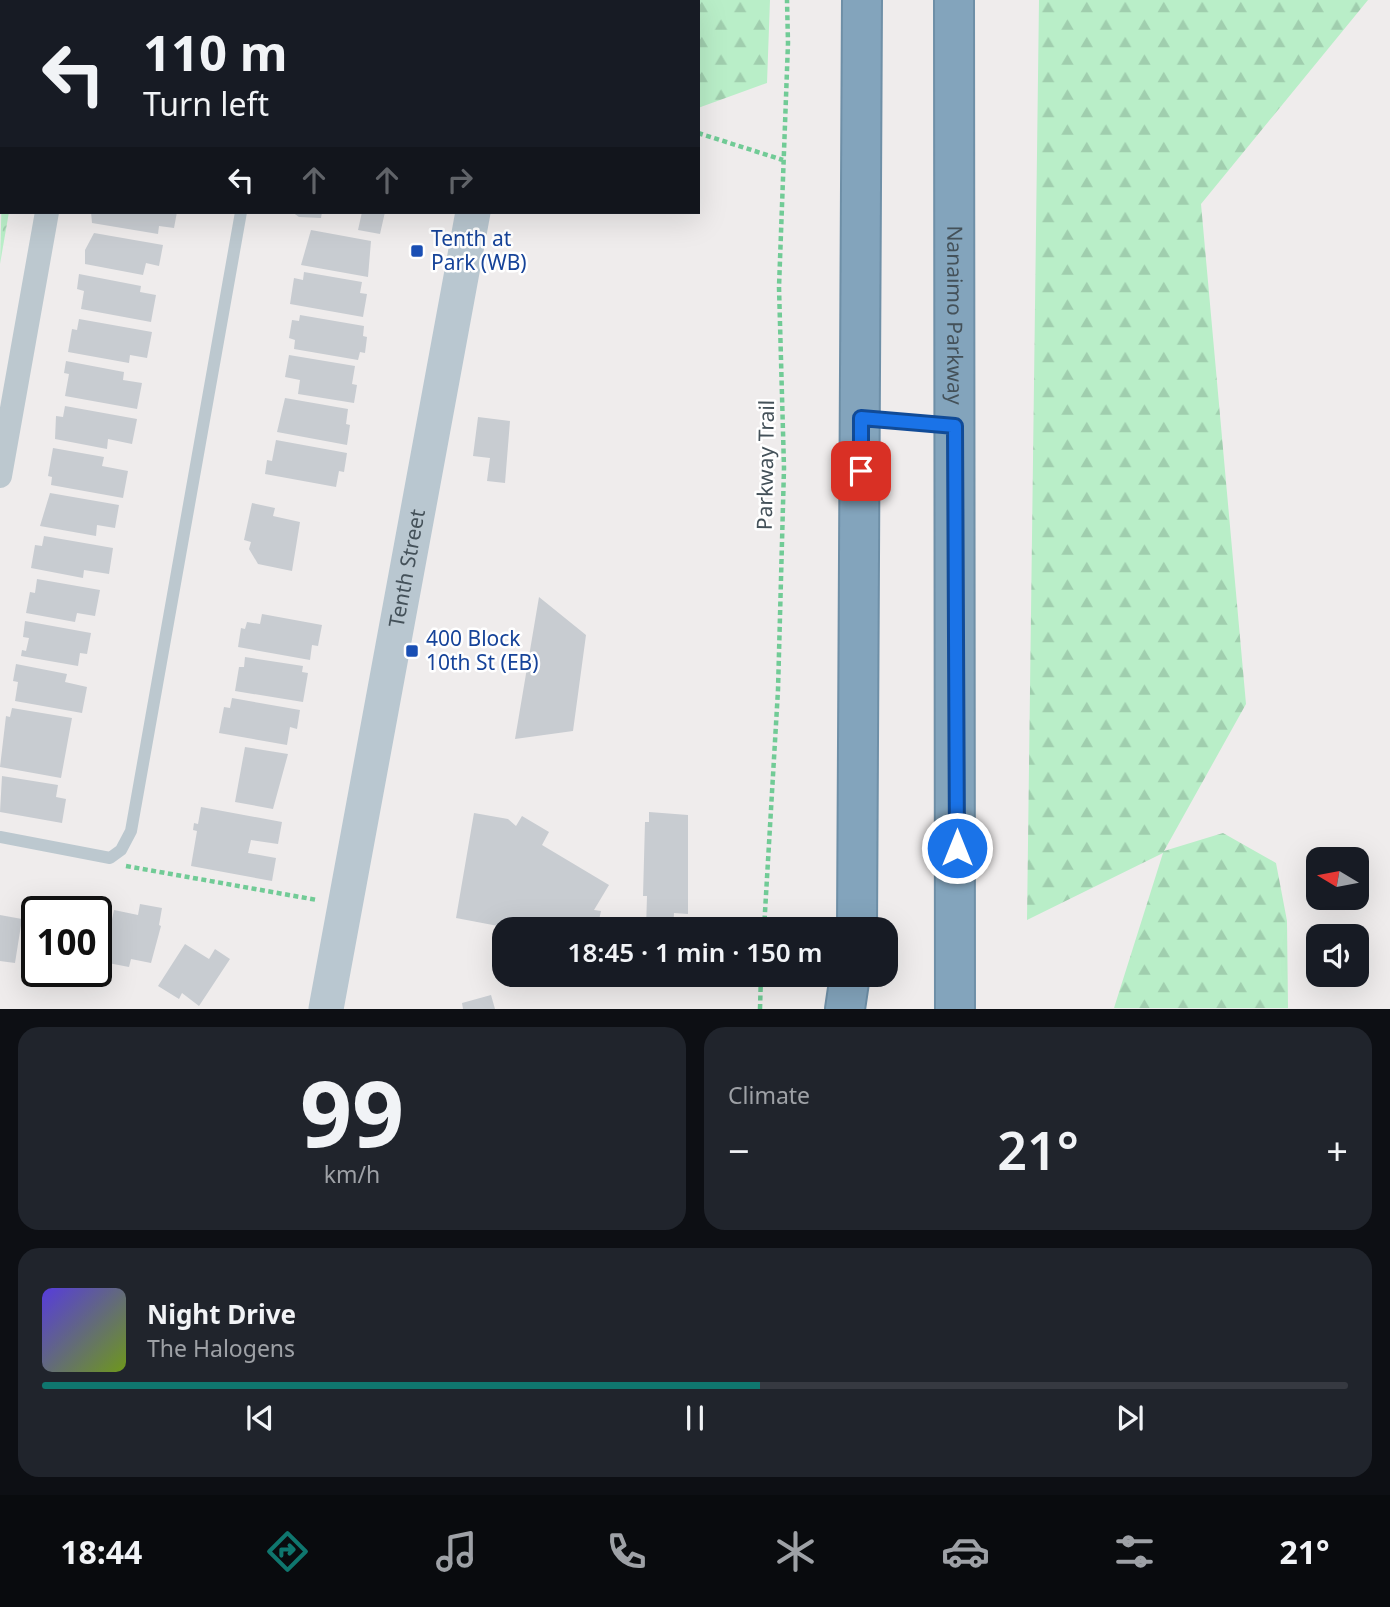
<!DOCTYPE html>
<html lang="en">
<head>
<meta charset="utf-8">
<style>
  :root { --surface:#171b24; --page:#20242c; --text:#f1f3f6; --muted:#9ea1a6; --line:#363941; --accent:#0f766e }
  body { margin:0; font-family:"Noto Sans",sans-serif; background:var(--page); color:var(--text); height:100vh; display:flex; flex-direction:column; font-size:26px; white-space:nowrap }
  * { box-sizing:border-box; margin:0 }
  p { font-size:23px; color:var(--muted) }
  .icon { flex:none; width:38px; height:38px; fill:none; stroke:currentColor; stroke-width:2; stroke-linecap:round; stroke-linejoin:round }
  .map { position:relative; height:1009px; overflow:hidden }
  .sheet { display:flex; flex-direction:column; gap:18px; padding:18px; background:#0d0f14; flex:1 }
  .sheet>* { flex:none }
  .top-card { position:absolute; left:0px; top:0px; width:700px; height:214px; box-shadow:0 7px 28px #0002; background:#171b24; color:var(--text); overflow:hidden }
  .needle { width:46px; rotate:280deg }
  .controls { position:absolute; left:1306px; top:847px; display:grid; gap:14px }
  .controls a { display:grid; place-items:center; width:63px; height:63px; border-radius:14px; background:var(--surface); box-shadow:0 7px 28px #0002; font-size:35px }
  .speed { position:absolute; left:21px; top:896px; display:flex; gap:14px; font-size:35px; font-weight:700; text-align:center }
  .speed>* { display:grid; place-content:center; width:91px; height:91px; border-radius:50%; background:var(--surface); box-shadow:0 7px 28px #0002; line-height:1 }
  .speed .limit { border:4px solid #111; border-radius:10px; background:#fff; color:#111 }
  .pin { position:absolute; display:grid; place-items:center; width:60px; height:60px; color:#fff; margin:-30px; border-radius:14px; box-shadow:0 4px 10px #0006 }
  .me { position:absolute; width:77px; margin:-38px; rotate:0deg; stroke-linejoin:round; filter:drop-shadow(0 0 5px #0008) }
  .turn { display:flex; align-items:center; gap:24px; height:147px; padding:0 28px; font-size:32px }
  .turn .icon { width:91px; height:91px; stroke-width:2.5 }
  .turn b { display:block; font-size:49px; line-height:60px }
  .lanes { display:flex; align-items:center; height:66px; padding:0 28px; background:#0003; justify-content:center; gap:35px; direction:ltr }
  .lanes .off { opacity:.35 }
  .big { font-size:52px; font-weight:600; line-height:1.1 }
  .sheet .widget { flex:1; display:flex; flex-direction:column; justify-content:center; gap:10px; min-width:0; padding:0 24px; border-radius:21px; background:var(--page) }
  .sheet .dial { align-items:center; gap:0 }
  .dial b { font-size:91px; line-height:1 }
  .song { display:flex; align-items:center; gap:21px }
  .cover { width:84px; height:84px; border-radius:10px; background:linear-gradient(135deg,hsl(250 70% 55%),hsl(80 70% 35%)) }
  .played { height:7px; border-radius:4px; background:linear-gradient(90deg,var(--accent) 55%,var(--line) 55%) }
  .keys { display:flex; justify-content:space-around; direction:ltr }
  .heat { display:flex; justify-content:space-between; align-items:center; font-size:38px; direction:ltr }
  .sheet .tiles { flex:1; display:grid; gap:18px; grid-template-columns:1fr 1fr }
  .widget:last-child { grid-column:span 2 }
  .trip { position:absolute; left:492px; top:917px; width:406px; height:70px; border-radius:21px; background:var(--surface); box-shadow:0 7px 28px #0002; font-weight:600; line-height:70px; text-align:center }
  .tab-bar { display:flex; height:112px; justify-content:space-around; align-items:center; background:#090b0e; color:var(--muted) }
  .tab-bar .icon { width:49px; height:49px }
  .tab-bar .active { color:var(--accent) }
  .tab-bar b { font-size:32px; color:var(--text) }
  .map>svg:first-child { display:block }
  .forest { fill:url(#forest-firs) }
  .park { fill:url(#park-crowns) }
  .building { fill:#c8ccd1 }
  .lines { fill:none; stroke-linecap:round; stroke-linejoin:round }
  .highway-casing { stroke:#6e8fa7; stroke-width:42 }
  .path { stroke:#71cb96; stroke-width:4.5; stroke-dasharray:5 3.5; stroke-linecap:butt }
  .lane { stroke:#bcc8cf; stroke-width:12 }
  .street { stroke:#bcc8cf; stroke-width:24 }
  .secondary { stroke:#b9c7d0; stroke-width:35 }
  .highway { stroke:#83a4bc; stroke-width:38 }
  .route-casing { stroke:#114b97; stroke-width:18 }
  .route { stroke:#1a73e8; stroke-width:12 }
  .transit-dot { fill:#1a4fb4; stroke:#fff; stroke-width:2.5 }
  .labels { text-anchor:middle; stroke-width:5; stroke-linejoin:round; paint-order:stroke }
  .transit-label { font-size:21px; fill:#164399; stroke:#fff; text-anchor:start }
  .street-label { font-size:21px; fill:#445159; stroke:#fff }
</style>
</head>
<body>
<div class="map">
<svg width="1390" height="1009" viewBox="0 0 1390 1009">
  <defs>
    <pattern id="forest-firs" width="22" height="20" patternUnits="userSpaceOnUse" patternTransform="scale(1.75)"><rect width="22" height="20" fill="#b9eec8"/><path d="M5 1l3.5 6h-7zM16 11l3.5 6h-7z" fill="#a0ceae"/></pattern>
    <pattern id="park-crowns" width="20" height="18" patternUnits="userSpaceOnUse" patternTransform="scale(1.75)"><rect width="20" height="18" fill="#b9eec8"/><path d="M2 6a3 3 0 1 1 6 0M12 15a3 3 0 1 1 6 0" fill="none" stroke="#a0ceae"/></pattern>
  </defs>
  <rect width="100%" height="100%" fill="#efecec"/>
  <!-- forest -->
  <path class="forest" d="M555,0H770L767,83L698,108V2Z
    M1039,0H1368L1201,204L1246,704L1164,851L1223,833L1276,863L1287,921L1288,1008H1114L1163,853L1027,920Z"/>
  <!-- park -->
  <path class="park" d="M0,0H209L207,2Z
    M2,186V212H9L0,264Z"/>
  <!-- building -->
  <path class="building" d="M91,212H177L174,228L159,226L158,234L92,223Z
    M292,212H322L321,218L299,217Z
    M362,212H385L380,234L358,230Z
    M311,230L371,241L368,277L301,265Z
    M94,233L163,245L159,266L146,263L143,275L85,264V250Z
    M304,272L362,282L360,293L367,294L363,317L290,304L294,278L303,280Z
    M79,274L141,286L140,292L156,295L151,322L81,309L84,291L77,289Z
    M300,315L364,326L363,336L367,337L365,353L360,352L358,360L294,349L295,340L289,338L292,320L299,321Z
    M79,319L152,332L147,358L130,355L129,363L68,352L72,329L77,330Z
    M289,355L355,366L352,384L357,385L354,403L298,394L300,380L285,377Z
    M66,361L124,372L123,380L142,383L137,409L65,396L69,374L64,373Z
    M285,398L348,409L346,424L350,425L347,445L277,432Z
    M65,406L137,419L132,444L108,439L107,449L55,439L56,416L63,417Z
    M478,417L510,421L505,483L487,481L490,458L473,456Z
    M276,440L347,453L344,472L339,471L336,487L265,474L267,460L272,461Z
    M53,448L104,457L102,466L128,471L123,498L51,485L52,477L48,476Z
    M50,493L119,505L115,528L97,525L96,536L40,526Z
    M252,503L275,508L273,516L300,522L292,571L258,564L249,549L251,542L244,540Z
    M44,536L113,548L109,574L84,570L83,578L31,568L35,545L42,546Z
    M37,579L100,590L95,616L77,613L75,622L26,613L30,592L35,593Z
    M539,597L586,635L573,731L515,739Z
    M262,614L322,625L318,646L312,645L310,660L238,647L241,628L245,629L247,622L260,624Z
    M25,621L91,633L87,654L80,653L78,666L21,656L22,650L26,651L29,638L23,637Z
    M245,657L303,666L302,672L308,673L303,702L235,691L239,667H244Z
    M16,664L67,674L65,682L87,687L82,713L15,701L18,682L13,681Z
    M232,698L300,710L297,729L290,727L287,745L219,733L224,707L230,708Z
    M12,708L72,718L61,778L0,767L6,716L10,717Z
    M245,747L288,754L273,809L235,802Z
    M2,776L58,785L56,797L66,799L62,823L0,812Z
    M201,807L282,822L278,844L251,840L248,853L276,858L272,881L191,866L197,831L193,830L194,823L198,824Z
    M649,812L688,815V914L674,913L673,929H646L647,896H643L645,822H649Z
    M474,813L508,819L516,826L522,816L549,832L542,845L609,885L594,910L601,911L597,929H514L456,918Z
    M140,904L162,908L159,925L161,926L151,963L131,959L129,967L103,962L114,910L138,915Z
    M0,915L22,919L15,963L0,961Z
    M36,944H37V971L30,969Z
    M185,944L209,959L215,949L230,959L199,1006L182,993L179,999L158,986Z
    M491,995L495,1009H463L462,1003Z"/>
  <g class="lines">
    <defs>
      <g id="highway">
        <path id="s2" d="M954,0L955,1009"/>
        <path d="M857,929L862,0"/>
        <path d="M845,1009L850,975"/>
      </g>
    </defs>
    <!-- highway casing -->
    <use href="#highway" class="highway-casing"/>
    <!-- path -->
    <path class="path" d="M69,2V0
      M698,133L783,160
      M0,188H2
      M126,866L317,900
      M764,929L778,690L784,468L779,287L788,43L787,0
      M760,1009L761,975"/>
    <!-- lane -->
    <path class="lane" d="M864,418L951,425
      M0,837L110,858L121,850L131,831L241,212"/>
    <!-- street -->
    <path class="street" d="M0,52H2
      M0,476L47,212"/>
    <!-- secondary -->
    <g class="secondary">
      <path d="M512,2L513,0"/>
      <path id="s1" d="M326,1009L473,212"/>
    </g>
    <!-- highway -->
    <use href="#highway" class="highway"/>
  </g>
  <g class="lines">
    <defs>
      <path id="route" d="M861,471V418L955,426L957,848"/>
    </defs>
    <!-- route casing -->
    <use href="#route" class="route-casing"/>
    <!-- route -->
    <use href="#route" class="route"/>
  </g>
  <!-- markers -->
  <g class="transit-dot">
    <rect x="410" y="244" width="14" height="14" rx="3.5"/>
    <rect x="405" y="644" width="14" height="14" rx="3.5"/>
  </g>
  <g class="labels">
    <!-- transit labels -->
    <g class="transit-label">
      <text x="431" y="246">Tenth at<tspan x="431" dy="24">Park (WB)</tspan></text>
      <text x="426" y="646">400 Block<tspan x="426" dy="24">10th St (EB)</tspan></text>
    </g>
    <!-- street labels -->
    <g class="street-label">
      <text dy="7" stroke="none"><textPath href="#s2" startOffset="315">Nanaimo Parkway</textPath></text>
      <text transform="translate(766 465) rotate(-89)" y="7">Parkway Trail</text>
      <text dy="7" stroke="none"><textPath href="#s1" startOffset="448">Tenth Street</textPath></text>
    </g>
  </g>
</svg>
<div class="controls">
<a><svg class="needle" viewBox="-14 -14 28 28"><path d="M0-13l5 13h-10z" fill="#e53935"/><path d="M0 13l5-13h-10z" fill="#9ea1a6"/></svg></a>
<a><svg class="icon" aria-label="sound" viewBox="0 0 24 24"><path d="M4 9h4l5-4v14l-5-4H4zM17 9q2 3 0 6"/></svg></a>
</div>
<div class="speed"><div class="limit">100</div></div>
<div class="pin" style="left:861px;top:471px;background:#d93025"><svg class="icon" aria-label="arrive" viewBox="0 0 24 24"><path d="M6 21V4h12l-3 4 3 4H6"/></svg></div>
<svg class="me" style="left:957px;top:848px" viewBox="-20 -20 40 40"><circle r="17" fill="#1a73e8" stroke="#fff" stroke-width="3"/><path d="M0-11L8 9 0 5-8 9z" fill="#fff"/></svg>
<div class="trip">18:45 · 1 min · 150 m</div>
<div class="top-card">
<div class="turn"><svg class="icon" aria-label="left" viewBox="0 0 24 24"><path d="M17 20v-9H6M10 6l-5 5 5 5"/></svg><div><b>110 m</b>Turn left</div></div>
<div class="lanes"><svg class="icon" aria-label="left" viewBox="0 0 24 24"><path d="M17 20v-9H6M10 6l-5 5 5 5"/></svg><svg class="icon off" aria-label="ahead" viewBox="0 0 24 24"><path d="M12 20V5M6 11l6-6 6 6"/></svg><svg class="icon off" aria-label="ahead" viewBox="0 0 24 24"><path d="M12 20V5M6 11l6-6 6 6"/></svg><svg class="icon off" aria-label="right" viewBox="0 0 24 24"><path d="M7 20v-9h11M14 6l5 5-5 5"/></svg></div>
</div>
</div>
<section class="sheet">
<div class="tiles">
<div class="widget dial"><b>99</b><p>km/h</p></div>
<div class="widget"><p>Climate</p>
<div class="heat"><a>−</a><b class="big">21°</b><a>+</a></div>
</div>
<div class="widget">
<div class="song"><i class="cover"></i><div><b>Night Drive</b><p>The Halogens</p></div></div>
<div class="played"></div>
<div class="keys"><svg class="icon" aria-label="previous" viewBox="0 0 24 24"><path d="M18 5L8 12l10 7zM5 5v14"/></svg><svg class="icon" aria-label="pause" viewBox="0 0 24 24"><path d="M8 5v14M16 5v14"/></svg><svg class="icon" aria-label="next" viewBox="0 0 24 24"><path d="M6 5l10 7-10 7zM19 5v14"/></svg></div>
</div>
</div>
</section>
<nav class="tab-bar">
<b>18:44</b>
<svg class="icon active" aria-label="directions" viewBox="0 0 24 24"><path d="M12 3l9 9-9 9-9-9zM9 14v-3h6M13 9l2 2-2 2"/></svg>
<svg class="icon" aria-label="music" viewBox="0 0 24 24"><path d="M9 18V5l10-2v13"/><circle cx="6" cy="18" r="3"/><circle cx="16" cy="16" r="3"/></svg>
<svg class="icon" aria-label="phone" viewBox="0 0 24 24"><path d="M5 4h4l2 5-3 2q2 4 5 5l2-3 5 2v4C11 20 4 13 5 4z"/></svg>
<svg class="icon" aria-label="climate" viewBox="0 0 24 24"><path d="M12 3v18M4 7l16 10M4 17L20 7"/></svg>
<svg class="icon" aria-label="car" viewBox="0 0 24 24"><path d="M5 17H2v-5l4-1 3-4h7l3 4 3 1v5h-3M9 17h6M6 11h13"/><circle cx="7" cy="17" r="2"/><circle cx="17" cy="17" r="2"/></svg>
<svg class="icon" aria-label="filters" viewBox="0 0 24 24"><path d="M4 7h16M4 17h16"/><circle cx="9" cy="7" r="2"/><circle cx="15" cy="17" r="2"/></svg>
<b>21°</b>
</nav>
</body>
</html>
